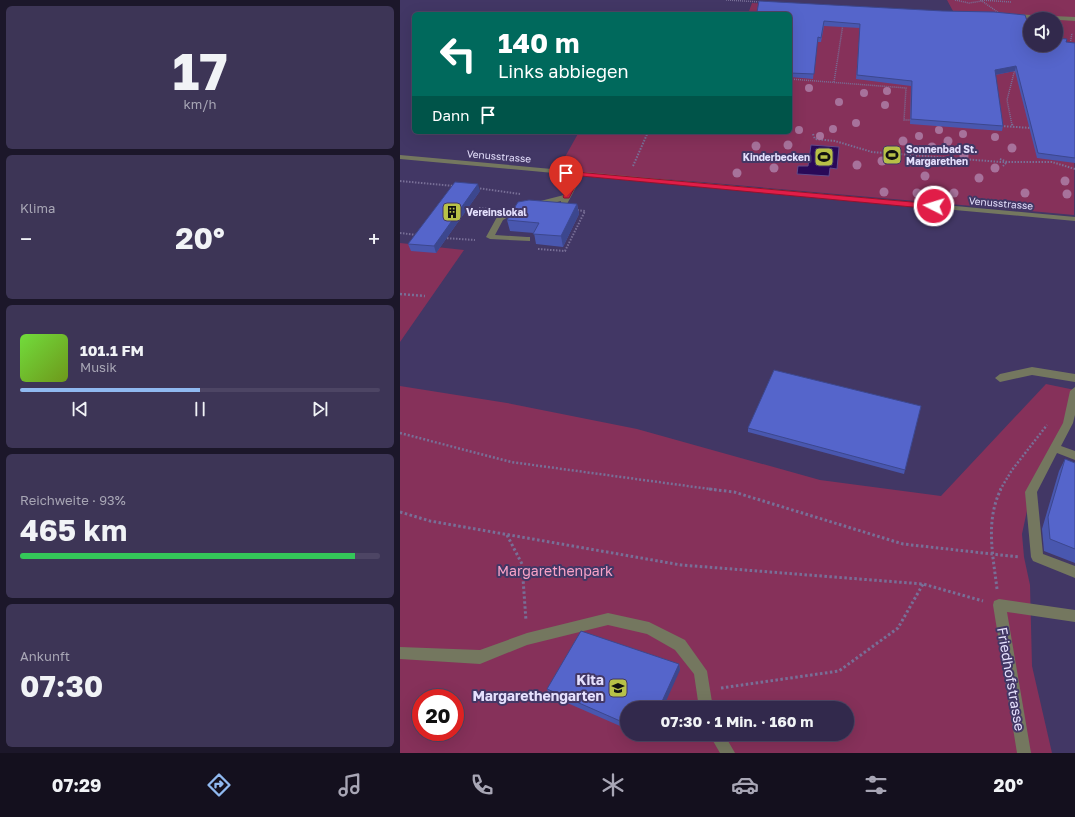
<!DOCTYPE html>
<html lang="de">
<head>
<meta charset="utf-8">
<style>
  :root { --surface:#32294c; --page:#3d3556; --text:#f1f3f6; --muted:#a8a6b5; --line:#4d4564; --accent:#90b9f0 }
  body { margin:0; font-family:"Golos Text",sans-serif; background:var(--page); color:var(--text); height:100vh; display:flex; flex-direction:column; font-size:15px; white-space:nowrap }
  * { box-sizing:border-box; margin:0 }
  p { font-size:13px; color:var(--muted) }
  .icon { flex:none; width:22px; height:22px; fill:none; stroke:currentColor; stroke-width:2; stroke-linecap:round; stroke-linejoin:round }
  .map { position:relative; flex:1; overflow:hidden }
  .panel { display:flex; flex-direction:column; gap:6px; padding:6px; background:#1c172a; width:400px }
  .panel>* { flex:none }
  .guide { position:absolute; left:12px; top:12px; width:380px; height:122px; border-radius:6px; box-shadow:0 4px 16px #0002,0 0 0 1px var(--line); background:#00695c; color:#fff; overflow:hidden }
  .tools { position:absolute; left:623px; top:12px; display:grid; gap:8px }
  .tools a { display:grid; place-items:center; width:40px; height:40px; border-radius:50%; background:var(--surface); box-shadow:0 4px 16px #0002,0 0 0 1px var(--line); font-size:20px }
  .speed { position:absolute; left:12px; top:689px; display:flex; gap:8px; font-size:20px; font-weight:700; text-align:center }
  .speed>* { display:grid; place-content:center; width:52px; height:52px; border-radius:50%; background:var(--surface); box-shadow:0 4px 16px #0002,0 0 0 1px var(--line); line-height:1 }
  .speed .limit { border:6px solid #d22; background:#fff; color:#111 }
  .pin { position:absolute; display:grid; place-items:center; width:34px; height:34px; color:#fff; margin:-41px -17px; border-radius:50% 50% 50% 0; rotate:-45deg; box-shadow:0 0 4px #0007 }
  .pin .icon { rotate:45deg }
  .me { position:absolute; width:44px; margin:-22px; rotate:275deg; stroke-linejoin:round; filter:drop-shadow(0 0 3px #0008) }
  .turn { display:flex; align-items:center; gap:14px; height:84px; padding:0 20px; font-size:18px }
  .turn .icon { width:52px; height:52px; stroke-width:2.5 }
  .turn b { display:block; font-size:28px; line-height:34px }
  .then { display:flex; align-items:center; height:38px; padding:0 20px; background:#0003; gap:8px; font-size:15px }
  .big { font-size:30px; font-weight:700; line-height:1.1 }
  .panel .card { flex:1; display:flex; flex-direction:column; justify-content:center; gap:6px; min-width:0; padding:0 14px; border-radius:6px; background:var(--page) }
  .panel .dial { align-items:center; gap:0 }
  .dial b { font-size:52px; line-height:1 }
  .song { display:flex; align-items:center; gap:12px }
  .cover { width:48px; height:48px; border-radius:6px; background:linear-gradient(135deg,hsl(100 70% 55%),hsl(80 70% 35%)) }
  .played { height:4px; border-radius:2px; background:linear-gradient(90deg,var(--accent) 50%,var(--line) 50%) }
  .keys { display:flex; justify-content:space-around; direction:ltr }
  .heat { display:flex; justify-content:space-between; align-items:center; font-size:22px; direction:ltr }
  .charge { height:6px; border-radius:3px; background:linear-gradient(90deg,#34c759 93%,var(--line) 0) }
  .trip { position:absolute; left:220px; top:701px; width:234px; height:40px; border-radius:20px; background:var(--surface); box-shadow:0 4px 16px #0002,0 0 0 1px var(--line); font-weight:700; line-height:40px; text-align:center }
  .menu { display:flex; height:64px; justify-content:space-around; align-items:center; background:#14101e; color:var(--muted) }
  .menu .icon { width:28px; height:28px }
  .menu .selected { color:var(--accent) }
  .menu b { font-size:18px; color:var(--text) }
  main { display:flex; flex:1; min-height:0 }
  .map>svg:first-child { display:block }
  .green { fill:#86315a; fill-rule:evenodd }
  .water { fill:#290958; stroke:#614a8a }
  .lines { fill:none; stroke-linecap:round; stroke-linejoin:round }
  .path-far3 { stroke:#786f97; stroke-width:1.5; stroke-dasharray:1 1; stroke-linecap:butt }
  .path-far2 { stroke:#786f97; stroke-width:2; stroke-dasharray:1.5 1.5; stroke-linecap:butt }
  .path-far1 { stroke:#786f97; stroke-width:2.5; stroke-dasharray:2 2; stroke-linecap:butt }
  .path { stroke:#786f97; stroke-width:3; stroke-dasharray:2.5 2.5; stroke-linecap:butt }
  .minor { fill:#74775f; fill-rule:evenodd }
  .tree { fill:#a7729b }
  .wall { fill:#4957af }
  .shaded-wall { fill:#3c478e }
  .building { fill:#5565cb; stroke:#3c478e }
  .route { fill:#e11d48; stroke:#92132f }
  .labels { text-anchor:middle; stroke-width:4; stroke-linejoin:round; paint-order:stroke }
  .far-poi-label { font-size:10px; font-weight:bold; fill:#e5e0fd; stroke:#423765; text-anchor:start }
  .far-street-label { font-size:10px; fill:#e5e0fd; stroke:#423765 }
  .near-park-label { font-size:14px; fill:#f9a2c7; stroke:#423765 }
  .near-street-label { font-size:14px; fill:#e5e0fd; stroke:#423765 }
  .near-poi-label { font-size:14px; font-weight:bold; fill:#e5e0fd; stroke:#423765; text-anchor:end }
</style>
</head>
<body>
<main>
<section class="panel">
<div class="card dial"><b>17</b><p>km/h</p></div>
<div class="card"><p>Klima</p>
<div class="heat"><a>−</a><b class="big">20°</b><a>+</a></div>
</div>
<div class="card">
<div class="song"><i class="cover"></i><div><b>101.1 FM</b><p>Musik</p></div></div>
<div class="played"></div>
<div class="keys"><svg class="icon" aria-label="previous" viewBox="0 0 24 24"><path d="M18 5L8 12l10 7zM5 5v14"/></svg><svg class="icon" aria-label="pause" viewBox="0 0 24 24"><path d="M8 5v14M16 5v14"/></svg><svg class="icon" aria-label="next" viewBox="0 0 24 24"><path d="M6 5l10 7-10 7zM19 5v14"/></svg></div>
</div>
<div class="card"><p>Reichweite · 93%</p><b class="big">465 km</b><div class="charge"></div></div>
<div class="card"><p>Ankunft</p><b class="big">07:30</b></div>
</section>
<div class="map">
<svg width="675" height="753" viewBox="0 0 675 753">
  <rect width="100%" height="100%" fill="#423765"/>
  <!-- green -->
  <path class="green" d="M547,0H675V18L553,11Z
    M352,3L675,20L674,215L301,182L157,171L179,132H390V14H348ZM630,19H656V45H630Z
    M0,243L64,250L0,342Z
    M646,384L675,390L668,423L631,492L622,534L624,557L630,585L632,666L652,753H0V386L107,403L237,429L420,480L541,496ZM21,698H55V732H21ZM227,708H447V734H227Z"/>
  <!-- water -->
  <path class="water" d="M411,145L439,147L437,169L430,168L429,176L397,174L398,166H408Z"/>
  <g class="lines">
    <!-- path-far3 -->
    <path class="path-far3" d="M326,0L361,2
      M555,0L569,3L582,1L599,13
      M580,0L611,2
      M670,45L672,33
      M390,79L506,88L504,120H514
      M434,82L443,24
      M612,125L607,100L615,69"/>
    <!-- path-far2 -->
    <path class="path-far2" d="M612,124L613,127
      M601,126L631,128
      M413,134L415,139L435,141L472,152L601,162H652L675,169
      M600,159L607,162L603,166
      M233,166L248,132
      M0,181L54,186
      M77,188L120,194
      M79,208L89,209
      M0,233L17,235
      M44,238L75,240
      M138,249L165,251L185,211L176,210"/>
    <!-- path-far1 -->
    <path class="path-far1" d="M0,294L25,296
      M0,433L111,462L317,490
      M600,490L612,470L647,425"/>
    <!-- path -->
    <path class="path" d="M309,489L334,492L503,544L619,557
      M0,512L30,521L281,565L523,584L583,601
      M107,535L122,564L126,621
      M597,589C593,555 585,521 601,489
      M321,688L439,671L498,628L523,584"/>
    <!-- minor -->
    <path class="minor" d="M611,14L675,17V21L613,17L610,15Z
      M0,155L675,217V221L182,176L167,204H161V201L115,213L103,220L95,235L127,237H130V241L90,239L86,237L97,217L109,209L164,195L175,175L0,159Z
      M632,367L675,374V382L632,375L600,382L595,378L600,374Z
      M675,387V415L673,423L661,446L675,451V460L657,453L637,492L643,554L675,566V578L633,561L631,557L625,492L663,423L670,391Z
      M599,599L675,610V622L607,612L631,753H617L593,605L594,601Z
      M208,613L249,622L285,640L307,671L313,708H299L294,674L275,650L247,634L208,625L127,645L80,664L0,659V647L80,650L127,633Z
      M309,734H324L335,753H320Z"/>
  </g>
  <!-- trees -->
  <g class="tree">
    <circle cx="409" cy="88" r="4"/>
    <circle cx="487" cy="91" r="4"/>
    <circle cx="464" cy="93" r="4"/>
    <circle cx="439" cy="102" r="4"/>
    <circle cx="485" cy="105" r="4"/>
    <circle cx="456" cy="123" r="4"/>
    <circle cx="433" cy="129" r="4"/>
    <circle cx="399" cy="130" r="4"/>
    <circle cx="539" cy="130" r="4"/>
    <circle cx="563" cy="134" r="4"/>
    <circle cx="420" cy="136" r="4"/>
    <circle cx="519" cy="136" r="4"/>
    <circle cx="595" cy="137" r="4"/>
    <circle cx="503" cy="141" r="4.5"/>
    <circle cx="548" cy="141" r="4.5"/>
    <circle cx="388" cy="145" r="4.5"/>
    <circle cx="356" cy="146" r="4.5"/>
    <circle cx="532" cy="147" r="4.5"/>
    <circle cx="612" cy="148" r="4.5"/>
    <circle cx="564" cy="156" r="4.5"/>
    <circle cx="482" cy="161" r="4.5"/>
    <circle cx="457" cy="165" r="4.5"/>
    <circle cx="374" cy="168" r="4.5"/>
    <circle cx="595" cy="168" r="4.5"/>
    <circle cx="337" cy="173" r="4.5"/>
    <circle cx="525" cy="176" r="4.5"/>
    <circle cx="579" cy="178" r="4.5"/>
    <circle cx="665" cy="181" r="4.5"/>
    <circle cx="484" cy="192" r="4.5"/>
    <circle cx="517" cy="193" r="4.5"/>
    <circle cx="554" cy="193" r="4.5"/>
    <circle cx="625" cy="193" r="4.5"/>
    <circle cx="667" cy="194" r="4.5"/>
  </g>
  <!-- wall -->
  <path class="wall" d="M359,1L630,45L666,42L675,43V163L637,158L615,71L595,75L603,126L602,131L510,124L511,86L456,79L460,28L424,26L421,42H417L413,79L390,77V14L357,12Z
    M80,191L36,253L11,251L8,244Z
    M177,204L179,214L163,247L136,244L134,233L110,231L107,220Z
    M521,406L504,474L348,432V428Z
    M665,459L675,463V563L644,551L642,529L659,471Z
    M279,664L280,670L227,708V729L149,695L147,689Z
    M238,734H251L249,739Z"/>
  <!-- shaded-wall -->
  <path class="shaded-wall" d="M616,66L615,71L594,75L595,70Z
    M78,184L80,191L36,253L34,246Z
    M177,204L179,214L163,247L161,236Z
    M279,664L280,670L263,708H259Z
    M248,734H251L249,739Z"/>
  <!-- building -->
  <path class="building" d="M359,1L543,11L594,12L625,15L630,30V45H656V38L667,39L666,42L675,43V158L638,153L616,66L595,70L603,126L511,119L512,81L457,75L460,24L424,21L421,38L418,37L414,74L390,73L391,64H390V56L391,53H390V14H353V12H357Z
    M55,182L78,184L34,246L8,244Z
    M129,200L177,204L161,236L133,234L139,223L107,220L118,202Z
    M374,370L521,406L505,470L348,428Z
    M665,459L675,463V549L650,539L648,517Z
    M181,631L279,664L259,708H227V724L147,689Z"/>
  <!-- route -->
  <path class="route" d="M176,172L534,204L538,206L534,209L181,176L169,198H164L163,197Z"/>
  <!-- icons -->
  <defs>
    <symbol id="stadium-square" viewBox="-11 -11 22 22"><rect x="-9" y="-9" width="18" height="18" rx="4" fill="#b8c147" stroke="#423765"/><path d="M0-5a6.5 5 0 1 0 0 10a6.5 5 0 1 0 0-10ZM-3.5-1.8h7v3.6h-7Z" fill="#111"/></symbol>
    <symbol id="building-square" viewBox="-11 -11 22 22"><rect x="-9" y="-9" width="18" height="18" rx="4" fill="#b8c147" stroke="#423765"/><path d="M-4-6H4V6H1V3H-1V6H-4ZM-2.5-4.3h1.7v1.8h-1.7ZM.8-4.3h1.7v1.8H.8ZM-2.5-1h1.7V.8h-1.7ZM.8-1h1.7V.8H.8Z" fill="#111"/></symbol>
    <symbol id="school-square" viewBox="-11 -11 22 22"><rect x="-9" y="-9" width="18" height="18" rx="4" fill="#b8c147" stroke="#423765"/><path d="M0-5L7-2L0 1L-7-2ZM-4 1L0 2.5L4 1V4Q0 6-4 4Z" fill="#111"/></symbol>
  </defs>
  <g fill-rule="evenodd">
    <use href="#stadium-square" x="481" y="144" width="22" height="22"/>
    <use href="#stadium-square" x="413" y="146" width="22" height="22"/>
    <use href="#building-square" x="41" y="201" width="22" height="22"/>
    <use href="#school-square" x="207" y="677" width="22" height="22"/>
  </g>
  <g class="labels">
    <!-- far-poi labels -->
    <g class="far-poi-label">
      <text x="506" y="153">Sonnenbad St.<tspan x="506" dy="12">Margarethen</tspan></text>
      <text x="410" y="161" text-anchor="end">Kinderbecken</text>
      <text x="66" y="216">Vereinslokal</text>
    </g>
    <!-- far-street labels -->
    <g class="far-street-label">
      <text transform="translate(99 156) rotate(5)" y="4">Venusstrasse</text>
      <text transform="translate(601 203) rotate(5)" y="4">Venusstrasse</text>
    </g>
    <!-- near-park labels -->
    <g class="near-park-label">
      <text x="155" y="576">Margarethenpark</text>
    </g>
    <!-- near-street labels -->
    <g class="near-street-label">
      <text transform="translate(611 679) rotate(80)" y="5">Friedhofstrasse</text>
    </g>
    <!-- near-poi labels -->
    <g class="near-poi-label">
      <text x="204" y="685">Kita<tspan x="204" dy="16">Margarethengarten</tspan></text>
    </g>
  </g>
</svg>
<div class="tools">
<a><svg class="icon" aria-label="sound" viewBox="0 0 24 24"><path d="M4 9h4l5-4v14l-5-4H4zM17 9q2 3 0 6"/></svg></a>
</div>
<div class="speed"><div class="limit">20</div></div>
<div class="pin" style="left:166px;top:197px;background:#d93025"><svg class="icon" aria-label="arrive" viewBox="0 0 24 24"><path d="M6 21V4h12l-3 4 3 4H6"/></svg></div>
<svg class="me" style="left:534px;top:206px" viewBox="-20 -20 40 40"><circle r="17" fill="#e11d48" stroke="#fff" stroke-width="3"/><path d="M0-11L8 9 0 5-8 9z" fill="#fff"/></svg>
<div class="trip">07:30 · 1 Min. · 160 m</div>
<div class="guide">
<div class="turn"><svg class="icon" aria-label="left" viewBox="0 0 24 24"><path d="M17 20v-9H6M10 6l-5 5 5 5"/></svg><div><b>140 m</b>Links abbiegen</div></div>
<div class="then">Dann<svg class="icon" aria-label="arrive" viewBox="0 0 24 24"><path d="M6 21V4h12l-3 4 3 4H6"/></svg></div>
</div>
</div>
</main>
<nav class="menu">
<b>07:29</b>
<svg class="icon selected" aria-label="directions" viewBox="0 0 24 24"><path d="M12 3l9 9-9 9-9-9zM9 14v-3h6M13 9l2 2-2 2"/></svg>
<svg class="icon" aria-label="music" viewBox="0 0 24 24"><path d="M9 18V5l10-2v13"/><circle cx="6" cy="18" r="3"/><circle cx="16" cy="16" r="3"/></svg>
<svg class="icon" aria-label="phone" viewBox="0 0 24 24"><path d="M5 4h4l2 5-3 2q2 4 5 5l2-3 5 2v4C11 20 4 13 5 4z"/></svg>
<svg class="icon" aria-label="climate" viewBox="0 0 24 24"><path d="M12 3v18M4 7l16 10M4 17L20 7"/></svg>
<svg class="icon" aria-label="car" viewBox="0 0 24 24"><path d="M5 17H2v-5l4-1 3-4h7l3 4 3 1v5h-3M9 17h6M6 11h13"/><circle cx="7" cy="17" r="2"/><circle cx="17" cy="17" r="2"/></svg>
<svg class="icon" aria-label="filters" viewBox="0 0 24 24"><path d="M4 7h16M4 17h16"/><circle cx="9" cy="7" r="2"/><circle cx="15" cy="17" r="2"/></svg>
<b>20°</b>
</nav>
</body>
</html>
